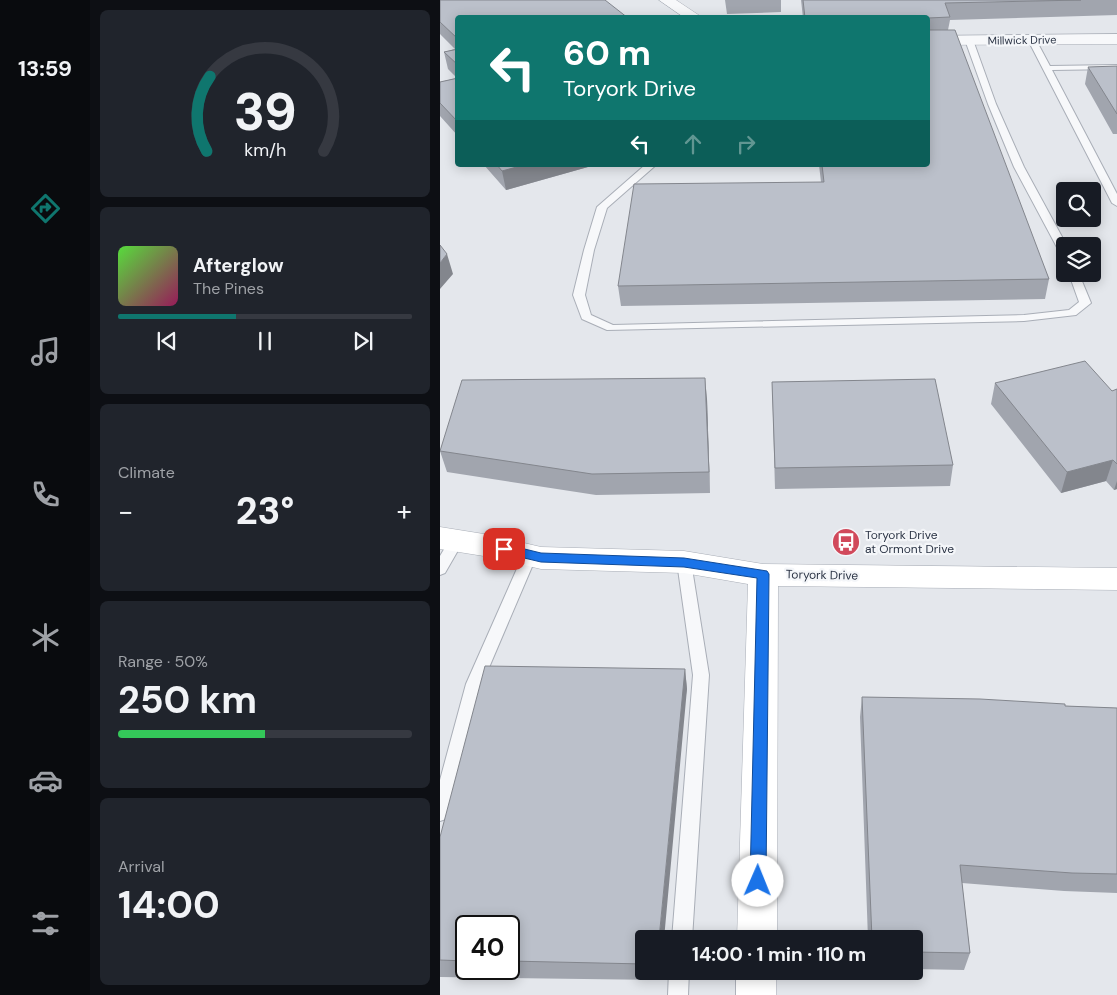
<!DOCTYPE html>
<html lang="en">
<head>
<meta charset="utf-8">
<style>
  :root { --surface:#171b24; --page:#20242c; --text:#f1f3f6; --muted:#9ea1a6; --line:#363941; --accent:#0f766e }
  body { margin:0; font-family:"DM Sans",sans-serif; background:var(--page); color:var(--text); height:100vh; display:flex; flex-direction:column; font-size:19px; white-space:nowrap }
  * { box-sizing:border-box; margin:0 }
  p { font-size:16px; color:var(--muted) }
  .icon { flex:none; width:28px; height:28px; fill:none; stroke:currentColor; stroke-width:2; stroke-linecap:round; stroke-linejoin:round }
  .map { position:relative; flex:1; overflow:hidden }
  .panel { display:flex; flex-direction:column; gap:10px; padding:10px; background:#0d0f14; width:350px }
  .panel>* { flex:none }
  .banner { position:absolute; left:15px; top:15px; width:475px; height:152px; border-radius:5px; box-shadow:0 2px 12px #0003; background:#0f766e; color:#fff; overflow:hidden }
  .tools { position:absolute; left:616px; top:182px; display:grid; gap:10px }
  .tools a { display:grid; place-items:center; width:45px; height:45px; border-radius:5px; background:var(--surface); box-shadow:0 2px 12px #0003; font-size:25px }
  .speed { position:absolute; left:15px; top:915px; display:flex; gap:10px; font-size:25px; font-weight:700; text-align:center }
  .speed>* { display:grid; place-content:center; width:65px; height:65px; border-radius:50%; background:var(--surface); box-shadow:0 2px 12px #0003; line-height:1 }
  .speed .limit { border:2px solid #111; border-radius:8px; background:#fff; color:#111 }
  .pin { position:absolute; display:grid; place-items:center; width:42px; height:42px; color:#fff; margin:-21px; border-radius:10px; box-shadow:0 2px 8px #0006 }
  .me { position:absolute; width:55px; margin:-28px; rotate:1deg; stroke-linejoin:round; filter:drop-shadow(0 0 4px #0008) }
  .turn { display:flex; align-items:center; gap:18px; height:105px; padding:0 25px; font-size:22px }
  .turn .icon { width:65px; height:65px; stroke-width:2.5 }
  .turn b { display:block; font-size:35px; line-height:42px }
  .lanes { display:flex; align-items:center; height:48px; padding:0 25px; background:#0003; justify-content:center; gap:25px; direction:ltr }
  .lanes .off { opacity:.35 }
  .big { font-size:38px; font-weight:700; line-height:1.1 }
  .panel .widget { flex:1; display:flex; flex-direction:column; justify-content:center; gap:8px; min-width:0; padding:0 18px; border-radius:8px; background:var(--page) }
  .panel .dial { align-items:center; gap:0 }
  .dial svg { height:130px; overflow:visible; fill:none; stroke:var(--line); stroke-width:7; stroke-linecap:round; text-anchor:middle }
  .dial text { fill:var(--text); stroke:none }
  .song { display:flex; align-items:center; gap:15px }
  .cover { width:60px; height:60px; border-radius:8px; background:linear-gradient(135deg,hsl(110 70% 55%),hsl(330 70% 35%)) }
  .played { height:5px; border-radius:2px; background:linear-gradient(90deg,var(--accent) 40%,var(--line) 40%) }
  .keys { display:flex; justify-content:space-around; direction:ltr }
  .heat { display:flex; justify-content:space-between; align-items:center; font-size:28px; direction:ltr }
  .charge { height:8px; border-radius:4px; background:linear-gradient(90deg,#34c759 50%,var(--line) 0) }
  .trip { position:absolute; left:195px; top:930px; width:288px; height:50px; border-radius:5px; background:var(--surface); box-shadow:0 2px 12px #0003; font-weight:700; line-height:50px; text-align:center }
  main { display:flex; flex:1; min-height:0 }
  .menu { display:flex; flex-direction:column; width:90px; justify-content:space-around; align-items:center; background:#090b0e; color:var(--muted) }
  .menu .icon { width:35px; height:35px }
  .menu .active { color:var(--accent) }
  .menu b { font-size:22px; color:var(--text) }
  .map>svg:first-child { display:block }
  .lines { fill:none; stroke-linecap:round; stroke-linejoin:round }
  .lane-casing { stroke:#a9aeb7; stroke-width:2 }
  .street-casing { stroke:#a9aeb7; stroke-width:1 }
  .secondary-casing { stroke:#a9aeb7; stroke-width:1 }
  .lane { fill:#f7f8fa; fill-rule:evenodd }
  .street { fill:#f7f8fa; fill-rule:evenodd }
  .secondary { fill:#fff; fill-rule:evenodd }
  .wall { fill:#a1a5ae; fill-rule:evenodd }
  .shaded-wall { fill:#83868d }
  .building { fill:#bbc0ca; stroke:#83868d }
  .route { fill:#1a73e8; stroke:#114b97 }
  .labels { text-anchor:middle; stroke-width:4.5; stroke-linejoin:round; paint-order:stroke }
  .far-street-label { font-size:11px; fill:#2b3445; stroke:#f4f6f9 }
  .poi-label { font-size:12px; fill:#2b3445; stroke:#f4f6f9; text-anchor:start }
  .street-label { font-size:12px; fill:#2b3445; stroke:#f4f6f9 }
</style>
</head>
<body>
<main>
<nav class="menu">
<b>13:59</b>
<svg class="icon active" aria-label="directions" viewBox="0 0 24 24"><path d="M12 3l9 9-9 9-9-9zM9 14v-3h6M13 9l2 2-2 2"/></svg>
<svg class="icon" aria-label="music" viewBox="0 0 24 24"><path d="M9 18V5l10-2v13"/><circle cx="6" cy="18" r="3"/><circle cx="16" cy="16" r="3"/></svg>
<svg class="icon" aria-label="phone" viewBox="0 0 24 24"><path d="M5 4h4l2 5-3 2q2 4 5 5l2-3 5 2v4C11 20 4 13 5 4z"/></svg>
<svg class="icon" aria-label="climate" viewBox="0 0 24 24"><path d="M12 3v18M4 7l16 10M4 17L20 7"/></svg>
<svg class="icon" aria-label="car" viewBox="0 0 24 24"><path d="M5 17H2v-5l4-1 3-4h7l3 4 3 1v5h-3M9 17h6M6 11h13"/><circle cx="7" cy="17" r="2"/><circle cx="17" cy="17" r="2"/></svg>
<svg class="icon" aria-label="filters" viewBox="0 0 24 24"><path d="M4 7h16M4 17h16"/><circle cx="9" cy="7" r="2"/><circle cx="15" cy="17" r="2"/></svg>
</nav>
<section class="panel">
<div class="widget dial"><svg viewBox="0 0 100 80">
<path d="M14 69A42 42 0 1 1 86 69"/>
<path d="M14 69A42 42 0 0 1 16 23" stroke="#0f766e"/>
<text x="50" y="56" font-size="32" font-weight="700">39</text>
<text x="50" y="72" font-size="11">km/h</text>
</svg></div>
<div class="widget">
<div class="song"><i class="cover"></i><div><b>Afterglow</b><p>The Pines</p></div></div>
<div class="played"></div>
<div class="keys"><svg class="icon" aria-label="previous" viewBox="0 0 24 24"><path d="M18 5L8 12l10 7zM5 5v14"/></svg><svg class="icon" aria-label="pause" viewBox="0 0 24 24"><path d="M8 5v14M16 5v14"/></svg><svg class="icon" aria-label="next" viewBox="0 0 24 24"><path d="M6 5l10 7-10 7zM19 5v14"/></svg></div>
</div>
<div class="widget"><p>Climate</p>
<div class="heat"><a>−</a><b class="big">23°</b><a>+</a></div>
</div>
<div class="widget"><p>Range · 50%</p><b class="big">250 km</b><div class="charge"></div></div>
<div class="widget"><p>Arrival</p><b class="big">14:00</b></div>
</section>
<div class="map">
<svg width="677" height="995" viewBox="0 0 677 995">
  <rect width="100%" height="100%" fill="#e4e7ec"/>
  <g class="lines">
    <defs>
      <path id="lane" d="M526,38L533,40L556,104L584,167L627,246H625V256L620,253L574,167L548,104L525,40Z
        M589,38H595L610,66L677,65V69L612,70L677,194V206L672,203L588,40Z
        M205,165H216L167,208L154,250L145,295L151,315L173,325L584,315L629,310L639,302L629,274H639L651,303L636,315L584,321L167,330L142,319L133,295L144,250L157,207Z
        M17,535L22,536L24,540L5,573L0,575V556L12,536Z
        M90,550L95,551L97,555L42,684L9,813L6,819L0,821V780L26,684L83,555L85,551Z
        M244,557L249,558L251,562L269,675L252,939H232L253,675L237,562L239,558Z
        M229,971H249L248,995H228Z"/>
      <path id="street" d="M219,0H236L263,18H245Z
        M677,34V44L488,45V36Z"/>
      <path id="secondary" d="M0,527L50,535L101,547L244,551L323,564L677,568V590L338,586L337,939H297L308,584L244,573L101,569L50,557L0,549Z
        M296,971H336V995H296Z"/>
    </defs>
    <!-- lane casing -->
    <use href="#lane" class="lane-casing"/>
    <!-- street casing -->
    <use href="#street" class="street-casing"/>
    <!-- secondary casing -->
    <use href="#secondary" class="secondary-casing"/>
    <!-- lane -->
    <use href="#lane" class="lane"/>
    <!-- street -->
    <use href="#street" class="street"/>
    <!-- secondary -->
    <use href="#secondary" class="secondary"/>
  </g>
  <!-- wall -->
  <path class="wall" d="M0,0L18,18V136L0,116V82L17,78L8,69L4,52L15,49L0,34Z
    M271,0H341V12L287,14L285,0Z
    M361,0H677V15L510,20L508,30L609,279L605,299L181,306L178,286L381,182L379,165H488V18H363Z
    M677,66V134H673L645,84L648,67Z
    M44,165H155L66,190Z
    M332,382L513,465L510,486L335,489Z
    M555,383L672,391L677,389V489L674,490L666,481L621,493L551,404Z
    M267,399L270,493L156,495L7,472L0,451Z
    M245,669L247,689L204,939V971H221L220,980L0,977V837ZM26,926H69V969H26Z
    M422,697L677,708V893L624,891L522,883L530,953L524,970L474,969V939H428L420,717Z"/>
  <!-- shaded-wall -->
  <path class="shaded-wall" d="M84,165H155L66,190L62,171Z
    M7,254L13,274L0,289V263Z
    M265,378L267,399L270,493L269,472Z
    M673,460L666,481L621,493L627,472Z
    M677,481V489L674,490Z
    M245,669L247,689L224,939H219Z
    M218,971H221L220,980Z"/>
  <!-- building -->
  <path class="building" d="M0,0H165L188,18H18V39L0,22Z
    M363,0H641L505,3L510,17L488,18V28L490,30H515L609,279L178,286L194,184L384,182L382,165H488V18H365Z
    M18,49V65L4,52Z
    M677,66V114L648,67Z
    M18,78V122L0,103V82Z
    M57,165H84L62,171Z
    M0,245L7,254L0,263Z
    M645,361L672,391L677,389V464L673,460L627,472L555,383Z
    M265,378L269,472L152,474L0,451L22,380Z
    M495,379L513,465L335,468L332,382Z
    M45,666L245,669L219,939H204V964L69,961V926H26V961L0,960V837Z
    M422,697L540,699L625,704V706L677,708V874L632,873L520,865L530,953L474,952V939H432Z"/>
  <!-- route -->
  <path class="route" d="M64,544L101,553L244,558L327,571L329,574L326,881L324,887L318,889L312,887L310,881L317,578L244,567L101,562L59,552L58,549Z"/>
  <!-- icons -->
  <defs>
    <symbol id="bus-disc" viewBox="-11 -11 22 22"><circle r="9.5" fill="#d1495b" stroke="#f4f6f9"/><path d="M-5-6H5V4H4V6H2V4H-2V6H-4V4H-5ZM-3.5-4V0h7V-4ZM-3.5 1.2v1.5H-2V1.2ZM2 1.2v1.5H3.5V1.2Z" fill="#fff"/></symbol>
  </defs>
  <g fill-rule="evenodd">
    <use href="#bus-disc" x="390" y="526" width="32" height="32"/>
  </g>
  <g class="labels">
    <!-- far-street labels -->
    <g class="far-street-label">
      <text transform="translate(582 40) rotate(-1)" y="4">Millwick Drive</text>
    </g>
    <!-- poi labels -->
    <g class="poi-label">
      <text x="425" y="539">Toryork Drive<tspan x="425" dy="14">at Ormont Drive</tspan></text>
    </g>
    <!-- street labels -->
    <g class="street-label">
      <text transform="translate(382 575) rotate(1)" y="4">Toryork Drive</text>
    </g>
  </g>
</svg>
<div class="tools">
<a><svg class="icon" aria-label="search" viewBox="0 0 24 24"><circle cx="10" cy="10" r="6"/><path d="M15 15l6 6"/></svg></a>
<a><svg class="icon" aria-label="layers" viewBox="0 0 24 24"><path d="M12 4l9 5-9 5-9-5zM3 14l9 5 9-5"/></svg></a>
</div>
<div class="speed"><div class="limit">40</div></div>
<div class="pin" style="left:64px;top:549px;background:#d93025"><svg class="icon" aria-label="arrive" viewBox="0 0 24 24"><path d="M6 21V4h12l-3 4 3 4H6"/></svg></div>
<svg class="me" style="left:318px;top:881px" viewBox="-20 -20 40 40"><circle r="19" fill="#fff"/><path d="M0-13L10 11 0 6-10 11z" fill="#1a73e8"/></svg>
<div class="trip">14:00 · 1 min · 110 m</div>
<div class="banner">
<div class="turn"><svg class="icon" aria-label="left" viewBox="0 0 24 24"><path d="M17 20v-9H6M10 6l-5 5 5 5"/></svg><div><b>60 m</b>Toryork Drive</div></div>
<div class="lanes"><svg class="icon" aria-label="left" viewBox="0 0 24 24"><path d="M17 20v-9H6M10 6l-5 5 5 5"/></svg><svg class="icon off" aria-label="ahead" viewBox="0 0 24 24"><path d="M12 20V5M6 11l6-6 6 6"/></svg><svg class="icon off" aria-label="right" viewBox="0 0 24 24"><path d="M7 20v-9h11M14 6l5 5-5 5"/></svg></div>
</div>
</div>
</main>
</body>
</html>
